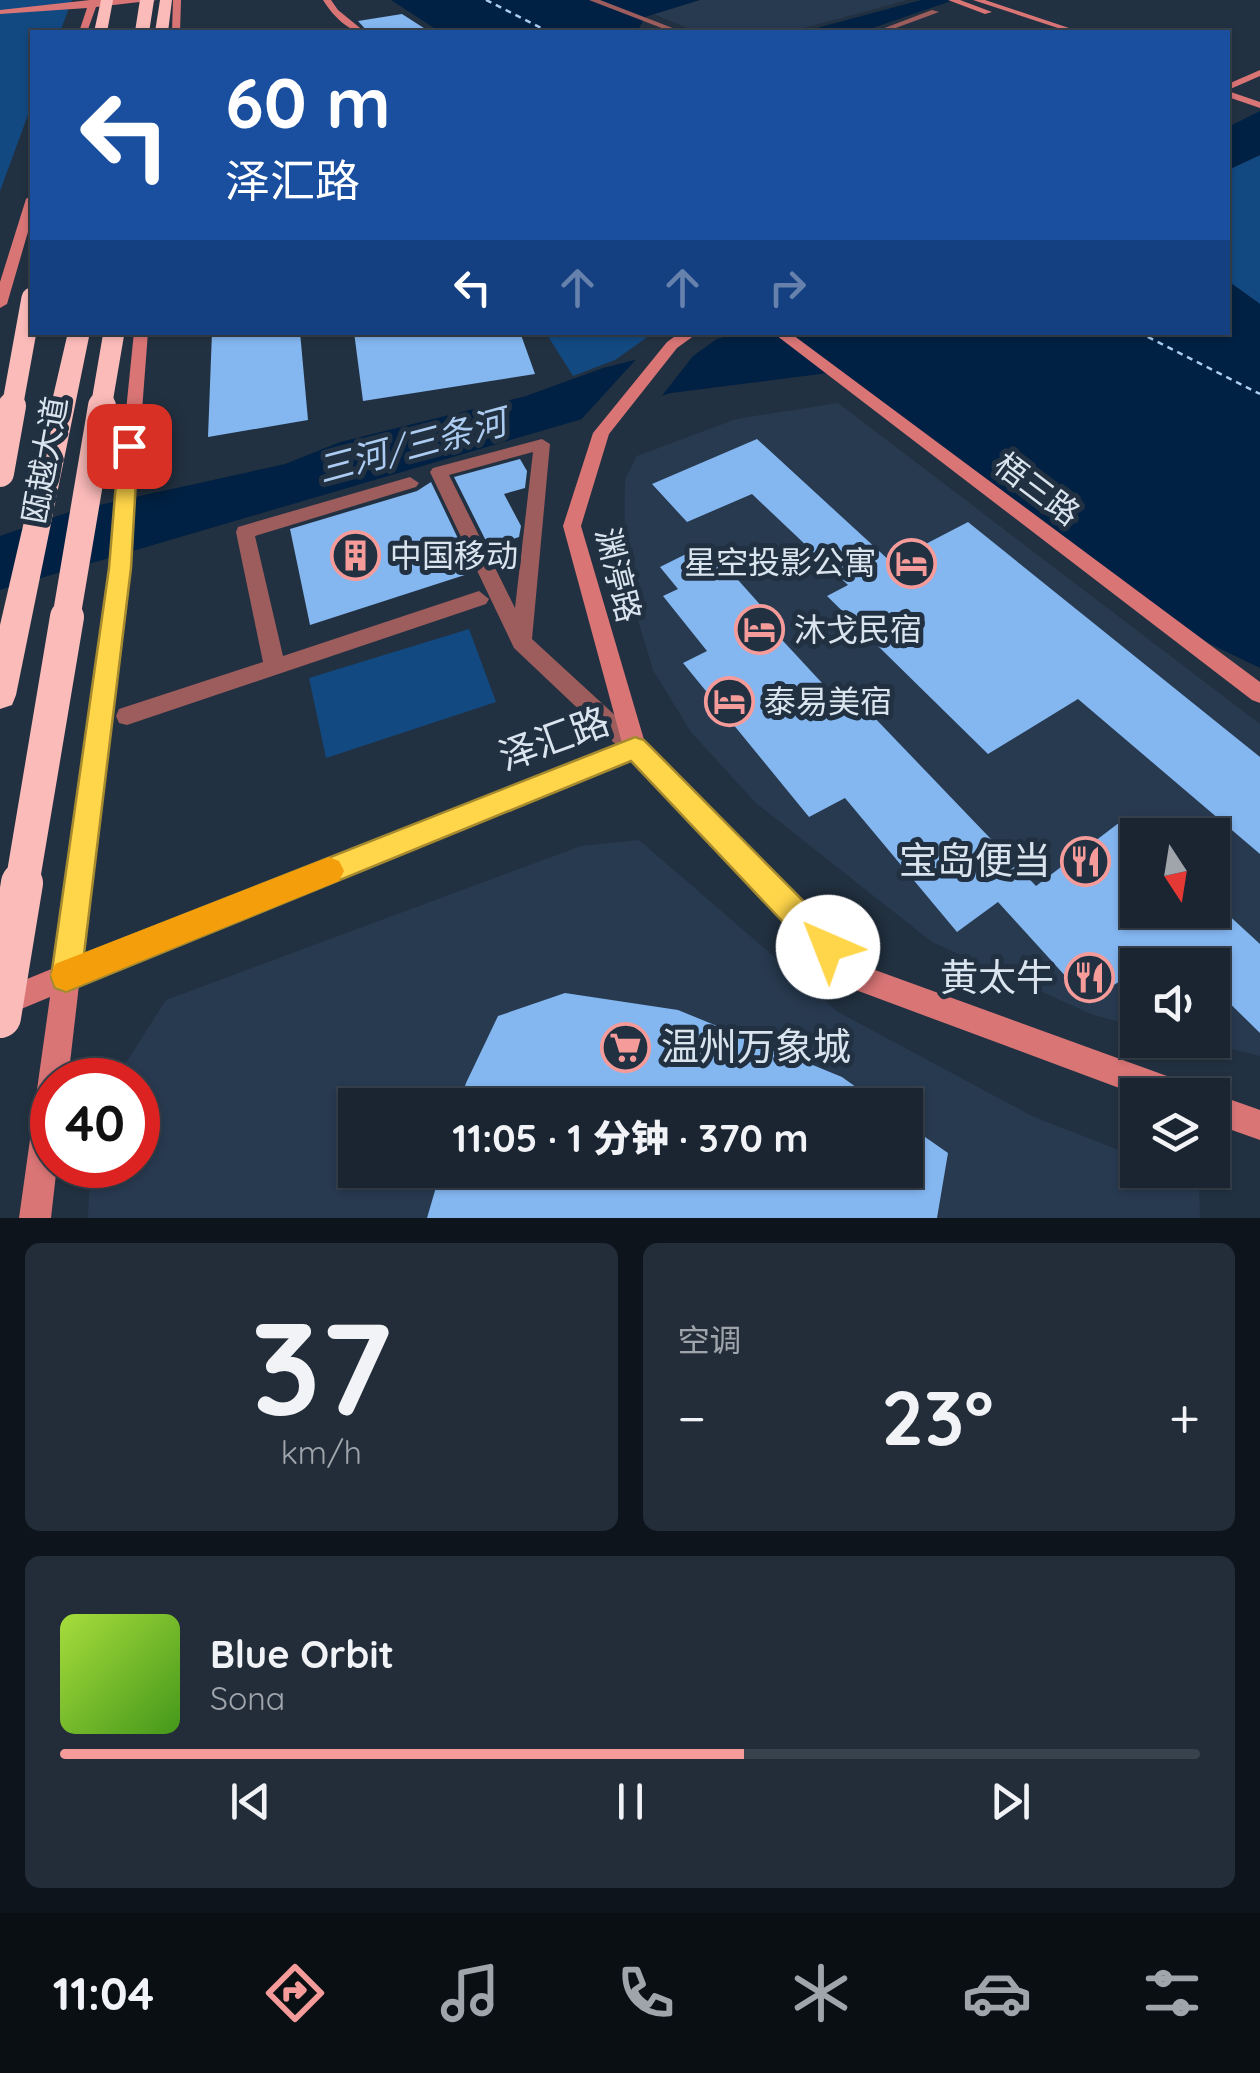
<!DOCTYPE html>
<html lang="zh">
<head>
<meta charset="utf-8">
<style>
  :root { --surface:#1a2531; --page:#232d39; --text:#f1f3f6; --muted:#9fa5ab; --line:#38424d; --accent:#f59b9a }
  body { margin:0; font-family:Quicksand,"Noto Sans SC",sans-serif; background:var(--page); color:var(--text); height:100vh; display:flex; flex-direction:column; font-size:38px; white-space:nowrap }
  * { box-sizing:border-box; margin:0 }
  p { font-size:32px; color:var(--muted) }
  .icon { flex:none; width:55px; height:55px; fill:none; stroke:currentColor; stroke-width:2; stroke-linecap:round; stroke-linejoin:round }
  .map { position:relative; height:1218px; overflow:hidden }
  .sheet { display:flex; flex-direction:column; gap:25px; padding:25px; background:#0e141b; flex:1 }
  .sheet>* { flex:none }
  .top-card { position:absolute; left:30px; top:30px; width:1200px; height:305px; border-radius:0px; box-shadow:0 2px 8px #0004,0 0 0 2px var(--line); background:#1a4fa0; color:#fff; overflow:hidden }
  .needle { width:65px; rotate:168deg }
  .controls { position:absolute; left:1120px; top:818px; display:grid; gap:20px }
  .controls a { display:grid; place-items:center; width:110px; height:110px; border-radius:0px; background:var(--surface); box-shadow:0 2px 8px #0004,0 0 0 2px var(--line); font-size:50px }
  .speed { position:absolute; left:30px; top:1058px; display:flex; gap:20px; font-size:50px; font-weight:700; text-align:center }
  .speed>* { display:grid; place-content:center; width:130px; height:130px; border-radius:50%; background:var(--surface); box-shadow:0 2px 8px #0004,0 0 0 2px var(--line); line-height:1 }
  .speed .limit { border:15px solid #d22; background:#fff; color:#111 }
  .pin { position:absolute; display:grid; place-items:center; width:85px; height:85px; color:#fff; margin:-42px; border-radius:20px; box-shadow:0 5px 15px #0006 }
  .me { position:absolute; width:110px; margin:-55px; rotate:316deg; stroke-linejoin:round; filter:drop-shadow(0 0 8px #0008) }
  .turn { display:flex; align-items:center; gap:35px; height:210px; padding:0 30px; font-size:45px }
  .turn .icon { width:130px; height:130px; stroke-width:2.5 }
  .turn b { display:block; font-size:70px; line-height:85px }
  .lanes { display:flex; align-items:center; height:95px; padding:0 30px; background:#0003; justify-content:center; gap:50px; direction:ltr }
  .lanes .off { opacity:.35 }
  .big { font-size:75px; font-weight:800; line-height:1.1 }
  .sheet .tile { flex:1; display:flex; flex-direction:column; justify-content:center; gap:15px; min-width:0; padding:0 35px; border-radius:15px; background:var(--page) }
  .sheet .dial { align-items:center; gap:0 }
  .dial b { font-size:130px; line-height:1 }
  .song { display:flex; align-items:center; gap:30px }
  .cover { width:120px; height:120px; border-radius:15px; background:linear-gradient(135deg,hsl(80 70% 55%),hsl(100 70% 35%)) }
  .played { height:10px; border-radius:5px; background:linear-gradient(90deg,var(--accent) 60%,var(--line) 60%) }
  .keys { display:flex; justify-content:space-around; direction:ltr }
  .heat { display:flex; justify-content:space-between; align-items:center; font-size:55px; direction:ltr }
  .sheet .tiles { flex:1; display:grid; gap:25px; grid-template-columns:1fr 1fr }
  .tile:last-child { grid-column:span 2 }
  .trip { position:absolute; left:338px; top:1088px; width:585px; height:100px; border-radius:0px; background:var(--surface); box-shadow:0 2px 8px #0004,0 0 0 2px var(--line); font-weight:800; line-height:100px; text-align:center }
  .tabs { display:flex; height:160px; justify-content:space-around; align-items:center; background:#0a0f14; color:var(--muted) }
  .tabs .icon { width:70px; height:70px }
  .tabs .active { color:var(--accent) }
  .tabs b { font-size:45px; color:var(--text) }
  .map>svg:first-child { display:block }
  .built { fill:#283a50; fill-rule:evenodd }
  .green { fill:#124981 }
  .water { fill:#002143 }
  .pier { fill:#223141 }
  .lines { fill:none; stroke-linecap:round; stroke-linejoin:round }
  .ferry { stroke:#adccf1; stroke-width:2.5; stroke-dasharray:6 5; stroke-linecap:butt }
  .building { fill:#84b6f0 }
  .street { fill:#9d5d5d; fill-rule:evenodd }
  .secondary { fill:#da7576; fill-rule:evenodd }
  .highway { fill:#fbbbb9; fill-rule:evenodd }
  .highway-bridge-far4 { stroke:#fbbbb9; stroke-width:14 }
  .highway-bridge-far3 { stroke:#fbbbb9; stroke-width:21 }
  .highway-bridge-far2 { stroke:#fbbbb9; stroke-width:28 }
  .highway-bridge-far1 { stroke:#fbbbb9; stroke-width:34 }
  .highway-bridge { stroke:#fbbbb9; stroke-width:42 }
  .route { fill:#ffd54a; stroke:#a68a30; stroke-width:2.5 }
  .slow { fill:#f59e0b }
  .labels { text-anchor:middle; stroke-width:10; stroke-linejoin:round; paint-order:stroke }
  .street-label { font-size:32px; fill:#dae4ee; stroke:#223141 }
  .poi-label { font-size:32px; fill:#dae4ee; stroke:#223141; text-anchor:start }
  .water-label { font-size:35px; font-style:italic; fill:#adccf1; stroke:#223141 }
  .near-street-label { font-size:38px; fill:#dae4ee; stroke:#223141 }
  .near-poi-label { font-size:38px; fill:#dae4ee; stroke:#223141; text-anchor:end }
</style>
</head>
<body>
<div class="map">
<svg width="1260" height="1218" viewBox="0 0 1260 1218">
  <rect width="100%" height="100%" fill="#223141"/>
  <!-- built -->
  <path class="built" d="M695,0H908L789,32H697L651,13Z
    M838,403L1260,724V1056L1195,1040H1212V965H1138L1137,1026L1093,1015L932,942L756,803L691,732L653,670L624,573L625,480L637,456L736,419ZM1138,835H1212V910H1138Z
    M639,840L838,1012L1034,1117L1137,1157L1138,1170H1170L1199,1181L1200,1218H88L90,1165H138V1080H115L166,1000L581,846ZM355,1105H905V1170H355Z"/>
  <!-- green -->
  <path class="green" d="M0,0H72L60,32H32V104L0,191Z
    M1260,155V304L1228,281V170Z
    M546,333H653L615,360L573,376Z
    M469,629L496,702L326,758L309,678Z"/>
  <!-- water -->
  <path class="water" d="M391,0H700L645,17L637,32H440Z
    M921,0H954L861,32H802Z
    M1260,111V155L1228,170V127Z
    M1228,281L1260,304V668L1206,642L836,372L671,393L0,590V536L72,511L285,464L340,442L526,396L603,368L740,333L1228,332Z"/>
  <!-- pier -->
  <path class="pier" d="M725,333L693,356L657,402L578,423L641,354Z"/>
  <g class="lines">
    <!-- ferry -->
    <path class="ferry" d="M486,0L549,32
      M1138,332L1260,394"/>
  </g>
  <!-- building -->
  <path class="building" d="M402,14L430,32H368L358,21Z
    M212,332H300L308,420L208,437Z
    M354,332H520L535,374L363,401Z
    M757,439L891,562L968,522L1260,757V854L1078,699L988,754L827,596L848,585L752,494L687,522L652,484Z
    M520,459L527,471L525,488L504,494L521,526L519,537L489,547L454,477Z
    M431,482L474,572L310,625L290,529L417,491Z
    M706,544L764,609L758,614L835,697L847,689L1036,886L1124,819L1138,831V910H1223L1260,944V1033L1212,986V965H1192L1175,947L1146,965H1138V970L1088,1001L998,902L957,932L845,798L809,817L683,663L707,651L663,596L678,589L660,567Z
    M565,993L678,1010L842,1077L881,1105H459L466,1083L498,1016Z
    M905,1123L948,1153L937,1218H427L441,1170H905Z"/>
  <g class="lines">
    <!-- street -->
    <path class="street" d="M589,0H600L683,32H672Z
      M932,10L939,12L885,32H874Z
      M542,439L550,444L532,639L643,741L646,748L643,755L635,758L627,755L514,648L430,472L433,468ZM533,452L515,608L449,475Z
      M410,477L419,483L416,487L255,536L283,656L479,591L489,599L486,604L127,725L119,723L116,716L119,709L263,662L236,532L238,527Z"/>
    <!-- secondary -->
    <path class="secondary" d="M90,0H157L96,7L87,32H79L87,8L0,14V10Z
      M173,0H181L180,32H172Z
      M323,0H331L338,10L365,32C347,32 332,14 323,0Z
      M948,0H960L992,12L985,14Z
      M973,0H985L1081,32H1070Z
      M1260,70V76L1228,90V84Z
      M1228,91L1260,102V108L1228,97Z
      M32,195V218L7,304L0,308V282L26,199Z
      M134,332H148L130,568L82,957L622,743L563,526L593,433L667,342L681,332H699L677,348L609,434L581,526L645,743L864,966L1178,1080L1188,1085L1193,1095H1138L845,986L631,760L79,985L68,1080H52V1165H57L51,1218H19L50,997L2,1017L0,990L54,968L110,568Z
      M772,332H789L1260,682V703L1252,700Z
      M1212,1093L1260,1110V1140L1212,1123V1095H1207Z"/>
    <!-- highway -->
    <path class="highway" d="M101,0H113L107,32H94Z
      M160,0H172L168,32H155Z
      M68,332H90L16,695L12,705L0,709V625Z"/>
    <!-- highway-bridge-far4 -->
    <path class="highway-bridge-far4" d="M142,32L147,0"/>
    <!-- highway-bridge-far3 -->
    <path class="highway-bridge-far3" d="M12,408L32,298
      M101,408L114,332"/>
    <!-- highway-bridge-far2 -->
    <path class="highway-bridge-far2" d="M0,473L12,406
      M66,619L102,406"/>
    <!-- highway-bridge-far1 -->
    <path class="highway-bridge-far1" d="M22,885L67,617"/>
    <!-- highway-bridge -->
    <path class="highway-bridge" d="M0,1017L22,883"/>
  </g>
  <!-- route -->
  <path class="route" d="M129,440L138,446L131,568L84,954L635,737L644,740L838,936L843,947L838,958L828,962L817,958L631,761L66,992L55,988L51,977L109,568L119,446Z"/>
  <!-- slow -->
  <path class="slow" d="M329,857L339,861L344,871L339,881L66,991L55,986L51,975L55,964Z"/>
  <!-- icons -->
  <defs>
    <symbol id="building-ring" viewBox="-11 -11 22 22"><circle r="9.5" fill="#223141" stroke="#f59b9a" stroke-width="1.5"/><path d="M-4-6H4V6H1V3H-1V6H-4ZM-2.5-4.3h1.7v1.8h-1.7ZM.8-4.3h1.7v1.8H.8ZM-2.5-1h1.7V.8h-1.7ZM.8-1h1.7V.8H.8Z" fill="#f59b9a"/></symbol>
    <symbol id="hotel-ring" viewBox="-11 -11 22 22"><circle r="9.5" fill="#223141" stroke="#f59b9a" stroke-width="1.5"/><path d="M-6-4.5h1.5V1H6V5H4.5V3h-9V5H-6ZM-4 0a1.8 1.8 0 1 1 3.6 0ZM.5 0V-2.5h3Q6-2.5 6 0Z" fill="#f59b9a"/></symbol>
    <symbol id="restaurant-ring" viewBox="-11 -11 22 22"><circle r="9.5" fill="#223141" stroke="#f59b9a" stroke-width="1.5"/><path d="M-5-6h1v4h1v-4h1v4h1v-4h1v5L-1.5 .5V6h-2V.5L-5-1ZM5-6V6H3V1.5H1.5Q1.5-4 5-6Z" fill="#f59b9a"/></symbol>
    <symbol id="supermarket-ring" viewBox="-11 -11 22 22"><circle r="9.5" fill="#223141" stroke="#f59b9a" stroke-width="1.5"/><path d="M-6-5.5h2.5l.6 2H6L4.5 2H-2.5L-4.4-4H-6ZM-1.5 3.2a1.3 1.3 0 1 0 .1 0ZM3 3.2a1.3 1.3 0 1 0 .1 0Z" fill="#f59b9a"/></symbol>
  </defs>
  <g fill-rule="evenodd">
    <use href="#building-ring" x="328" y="528" width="55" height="55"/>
    <use href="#hotel-ring" x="884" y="536" width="55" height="55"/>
    <use href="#hotel-ring" x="732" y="602" width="55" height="55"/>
    <use href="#hotel-ring" x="702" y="674" width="55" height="55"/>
    <use href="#restaurant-ring" x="1058" y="834" width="55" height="55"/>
    <use href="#restaurant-ring" x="1062" y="950" width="55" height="55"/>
    <use href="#supermarket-ring" x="598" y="1020" width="55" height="55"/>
  </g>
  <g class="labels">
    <!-- street labels -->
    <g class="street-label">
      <text transform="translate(45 460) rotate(-80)" y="11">瓯越大道</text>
      <text transform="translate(1037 489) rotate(37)" y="11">梧三路</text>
      <text transform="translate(618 575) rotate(76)" y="11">渊渟路</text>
    </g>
    <!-- poi labels -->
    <g class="poi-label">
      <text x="390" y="567">中国移动</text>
      <text x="876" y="574" text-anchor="end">星空投影公寓</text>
      <text x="794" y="641">沐戈民宿</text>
      <text x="764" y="713">泰易美宿</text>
    </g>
    <!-- water labels -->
    <g class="water-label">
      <text transform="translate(412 446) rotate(-15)" y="12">三河/三条河</text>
    </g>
    <!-- near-street labels -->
    <g class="near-street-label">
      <text transform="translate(554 739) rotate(-20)" y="13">泽汇路</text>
    </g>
    <!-- near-poi labels -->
    <g class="near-poi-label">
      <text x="1051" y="874">宝岛便当</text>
      <text x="1054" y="991">黄太牛</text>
      <text x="661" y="1060" text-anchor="start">温州万象城</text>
    </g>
  </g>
</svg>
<div class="controls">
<a><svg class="needle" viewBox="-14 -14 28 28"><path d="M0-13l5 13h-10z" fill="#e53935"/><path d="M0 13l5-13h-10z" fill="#9fa5ab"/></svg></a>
<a><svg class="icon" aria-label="sound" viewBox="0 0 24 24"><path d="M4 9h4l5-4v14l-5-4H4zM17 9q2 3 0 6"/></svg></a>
<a><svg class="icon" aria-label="layers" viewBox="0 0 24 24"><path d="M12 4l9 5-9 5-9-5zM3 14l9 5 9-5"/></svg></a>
</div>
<div class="speed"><div class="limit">40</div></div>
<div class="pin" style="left:129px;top:446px;background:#d93025"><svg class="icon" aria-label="arrive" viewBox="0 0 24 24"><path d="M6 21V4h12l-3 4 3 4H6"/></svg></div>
<svg class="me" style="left:828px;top:947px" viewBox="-20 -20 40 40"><circle r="19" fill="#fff"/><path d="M0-13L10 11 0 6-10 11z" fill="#ffd54a"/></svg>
<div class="trip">11:05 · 1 分钟 · 370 m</div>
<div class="top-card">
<div class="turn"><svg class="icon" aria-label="left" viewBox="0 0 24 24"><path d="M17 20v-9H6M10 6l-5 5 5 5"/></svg><div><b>60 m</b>泽汇路</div></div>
<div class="lanes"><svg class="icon" aria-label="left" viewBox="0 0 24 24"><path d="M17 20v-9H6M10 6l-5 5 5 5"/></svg><svg class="icon off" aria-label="ahead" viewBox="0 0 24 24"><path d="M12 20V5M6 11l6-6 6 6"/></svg><svg class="icon off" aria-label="ahead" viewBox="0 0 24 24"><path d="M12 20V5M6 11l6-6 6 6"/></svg><svg class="icon off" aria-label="right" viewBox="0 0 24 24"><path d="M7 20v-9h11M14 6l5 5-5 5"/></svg></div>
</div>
</div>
<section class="sheet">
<div class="tiles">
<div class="tile dial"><b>37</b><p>km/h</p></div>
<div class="tile"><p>空调</p>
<div class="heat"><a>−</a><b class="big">23°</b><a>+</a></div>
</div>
<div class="tile">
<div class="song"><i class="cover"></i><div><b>Blue Orbit</b><p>Sona</p></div></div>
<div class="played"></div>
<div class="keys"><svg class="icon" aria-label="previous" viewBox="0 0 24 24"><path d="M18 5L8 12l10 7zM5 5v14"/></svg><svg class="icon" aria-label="pause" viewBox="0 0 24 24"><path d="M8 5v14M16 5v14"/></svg><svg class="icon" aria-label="next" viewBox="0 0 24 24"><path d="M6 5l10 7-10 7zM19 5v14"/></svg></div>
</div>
</div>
</section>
<nav class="tabs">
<b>11:04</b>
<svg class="icon active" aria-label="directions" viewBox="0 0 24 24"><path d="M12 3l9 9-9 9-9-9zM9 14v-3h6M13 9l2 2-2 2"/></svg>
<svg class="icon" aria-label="music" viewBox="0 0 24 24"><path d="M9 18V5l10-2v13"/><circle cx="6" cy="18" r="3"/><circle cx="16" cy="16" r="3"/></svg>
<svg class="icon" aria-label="phone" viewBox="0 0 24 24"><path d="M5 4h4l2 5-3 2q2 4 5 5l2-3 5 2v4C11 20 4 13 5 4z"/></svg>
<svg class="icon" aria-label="climate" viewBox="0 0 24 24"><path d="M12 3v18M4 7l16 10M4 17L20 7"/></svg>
<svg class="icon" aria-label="car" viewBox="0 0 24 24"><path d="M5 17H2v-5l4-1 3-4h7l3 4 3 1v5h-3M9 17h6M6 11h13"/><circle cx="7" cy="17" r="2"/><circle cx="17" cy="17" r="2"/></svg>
<svg class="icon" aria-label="filters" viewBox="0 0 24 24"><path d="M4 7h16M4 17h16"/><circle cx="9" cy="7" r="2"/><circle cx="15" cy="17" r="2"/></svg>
</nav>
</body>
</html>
